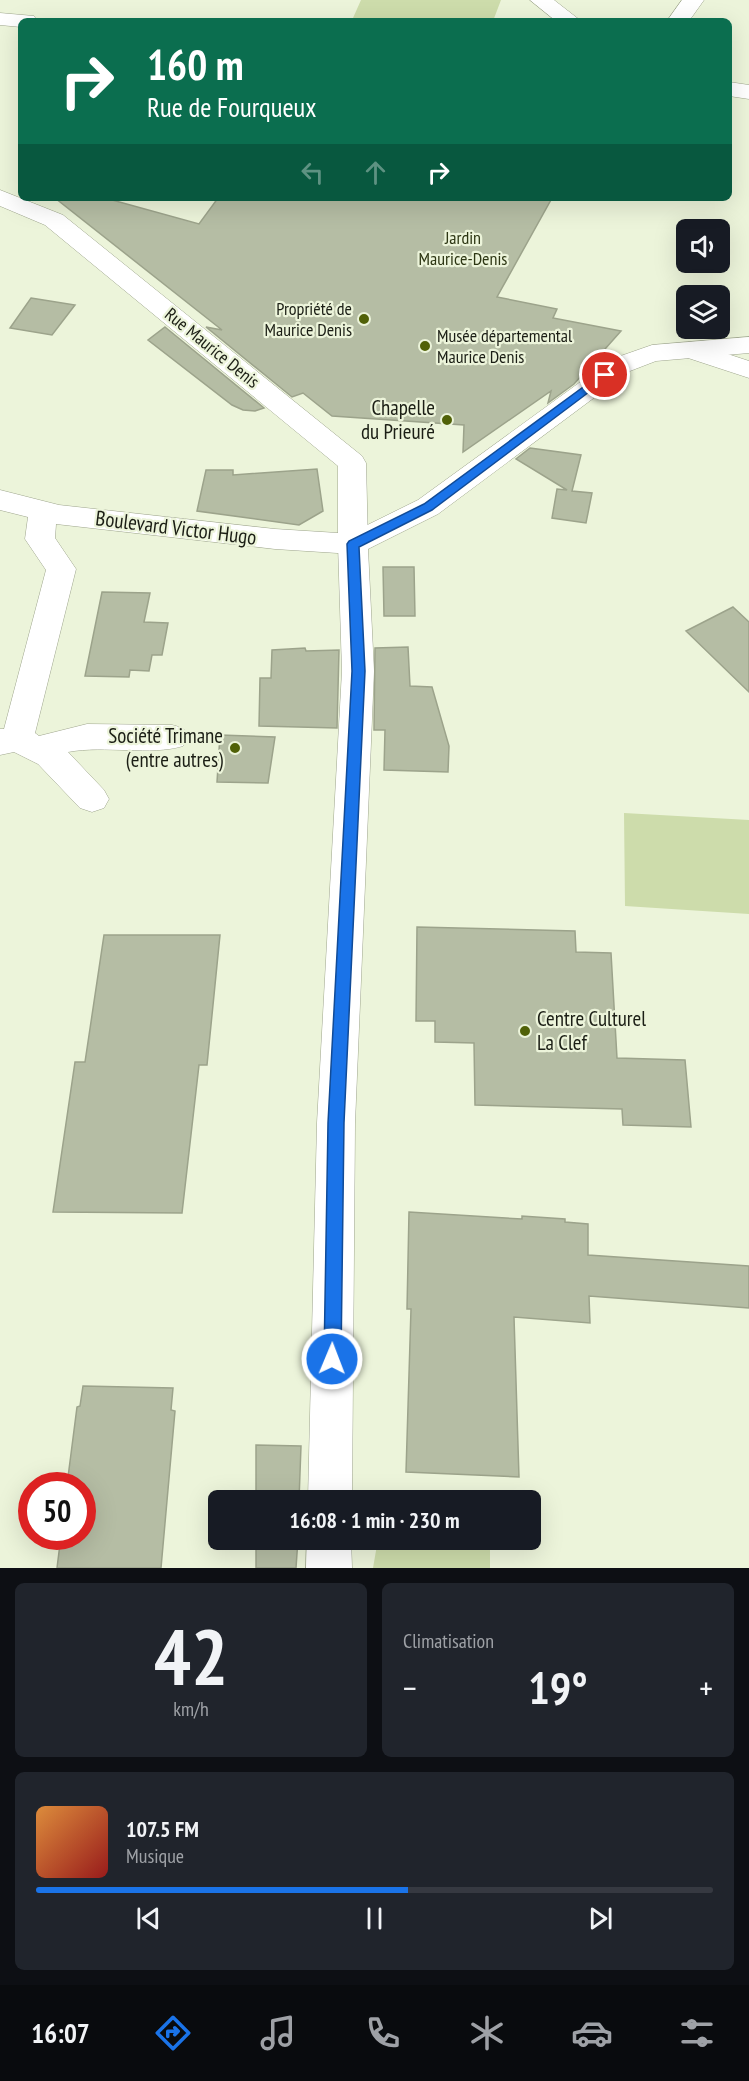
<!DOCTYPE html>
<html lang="fr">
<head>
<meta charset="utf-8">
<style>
  :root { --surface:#171b24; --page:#20242c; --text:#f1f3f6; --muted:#9ea1a6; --line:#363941; --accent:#1a73e8 }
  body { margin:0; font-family:"PT Sans Narrow",sans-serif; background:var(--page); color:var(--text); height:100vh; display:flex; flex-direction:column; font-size:22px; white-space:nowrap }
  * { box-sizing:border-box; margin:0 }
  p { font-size:20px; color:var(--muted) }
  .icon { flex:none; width:33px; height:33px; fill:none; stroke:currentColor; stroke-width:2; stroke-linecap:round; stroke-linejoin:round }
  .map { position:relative; height:1568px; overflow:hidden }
  .drawer { display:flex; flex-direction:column; gap:15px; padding:15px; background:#0d0f14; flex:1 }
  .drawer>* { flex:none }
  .banner { position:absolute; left:18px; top:18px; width:714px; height:183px; border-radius:9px; box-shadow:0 6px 24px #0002; background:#0b6e4f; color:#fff; overflow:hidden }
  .tools { position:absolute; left:676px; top:219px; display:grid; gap:12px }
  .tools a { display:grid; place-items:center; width:54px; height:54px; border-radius:9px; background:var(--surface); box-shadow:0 6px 24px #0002; font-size:30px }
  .speed { position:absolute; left:18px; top:1472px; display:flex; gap:12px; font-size:30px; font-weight:700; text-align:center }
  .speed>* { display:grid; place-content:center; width:78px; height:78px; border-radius:50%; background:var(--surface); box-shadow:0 6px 24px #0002; line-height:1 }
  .speed .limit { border:9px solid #d22; background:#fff; color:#111 }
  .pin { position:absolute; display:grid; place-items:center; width:51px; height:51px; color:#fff; margin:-26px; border:3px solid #fff; border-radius:50%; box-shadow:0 2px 6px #0007 }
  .me { position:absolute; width:66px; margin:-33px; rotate:1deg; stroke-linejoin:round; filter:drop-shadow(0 0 4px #0008) }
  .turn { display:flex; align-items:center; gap:21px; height:126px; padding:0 30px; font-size:27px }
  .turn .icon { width:78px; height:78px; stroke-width:2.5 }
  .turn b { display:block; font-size:42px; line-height:51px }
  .lanes { display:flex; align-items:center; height:57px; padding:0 30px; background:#0003; justify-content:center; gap:30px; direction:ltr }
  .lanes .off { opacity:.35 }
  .big { font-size:45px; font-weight:800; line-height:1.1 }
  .drawer .widget { flex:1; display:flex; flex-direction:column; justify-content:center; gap:9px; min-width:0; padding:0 21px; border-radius:9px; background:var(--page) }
  .drawer .dial { align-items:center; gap:0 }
  .dial b { font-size:78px; line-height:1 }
  .song { display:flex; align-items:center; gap:18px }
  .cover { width:72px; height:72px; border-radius:9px; background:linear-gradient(135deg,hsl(30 70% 55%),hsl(0 70% 35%)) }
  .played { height:6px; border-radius:3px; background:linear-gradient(90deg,var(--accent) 55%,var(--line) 55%) }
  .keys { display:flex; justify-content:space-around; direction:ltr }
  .heat { display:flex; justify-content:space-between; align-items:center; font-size:33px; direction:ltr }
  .drawer .tiles { flex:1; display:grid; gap:15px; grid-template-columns:1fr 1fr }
  .widget:last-child { grid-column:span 2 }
  .trip { position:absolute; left:208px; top:1490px; width:333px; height:60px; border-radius:9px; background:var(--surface); box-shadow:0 6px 24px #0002; font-weight:800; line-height:60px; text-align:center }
  .menu { display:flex; height:96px; justify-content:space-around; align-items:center; background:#090b0e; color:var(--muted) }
  .menu .icon { width:42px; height:42px }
  .menu .selected { color:var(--accent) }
  .menu b { font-size:27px; color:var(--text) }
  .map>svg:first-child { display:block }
  .green { fill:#cddcab }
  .building { fill:#b5bda4; stroke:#9ca38b; stroke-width:1.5 }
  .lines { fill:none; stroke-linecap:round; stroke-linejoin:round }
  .minor-casing { stroke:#9ea58d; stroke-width:1 }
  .major-casing { stroke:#9ea58d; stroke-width:1 }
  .minor { fill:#fff; fill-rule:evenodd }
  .major { fill:#fff; fill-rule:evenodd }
  .route { fill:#1a73e8; stroke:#114b97; stroke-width:1.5 }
  .poi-dot { fill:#506107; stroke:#ecf4da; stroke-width:2 }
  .labels { text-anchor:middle; stroke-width:4.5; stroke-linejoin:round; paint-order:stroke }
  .far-park-label { font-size:18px; fill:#2d3613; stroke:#ecf4da }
  .far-poi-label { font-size:18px; fill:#1b1e15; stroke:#ecf4da; text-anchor:end }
  .far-street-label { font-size:18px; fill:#1b1e15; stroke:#ecf4da }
  .poi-label { font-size:21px; fill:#1b1e15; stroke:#ecf4da; text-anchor:end }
  .street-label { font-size:21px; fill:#1b1e15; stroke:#ecf4da }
</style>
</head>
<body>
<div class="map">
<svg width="749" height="1568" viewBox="0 0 749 1568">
  <rect width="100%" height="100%" fill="#ecf4da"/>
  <!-- green -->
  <path class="green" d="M361,0H501L493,21H376L353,18Z
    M624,813L749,820V914L625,906Z
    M378,1539H490V1568H373Z"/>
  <!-- building -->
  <path class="building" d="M55,198H105L199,224L218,198H552L497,297L557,309L553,318L621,331L574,384L548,403L551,391L463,452L464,425L332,416L303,393L292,397L206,327L222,330Z
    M31,298L75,305L52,335L10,328Z
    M165,327L264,408L255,411L243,410L232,405L148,340Z
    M530,448L581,455L572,491L592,493L586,523L552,518L557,489L567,490L516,459Z
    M317,469L323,511L299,525L197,511L206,470H233V475Z
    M383,567H414L415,616H384Z
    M102,592L150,593L144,622L168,623L162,655H152L149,671L130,670L129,677L85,676Z
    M733,607L749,622V692L686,631Z
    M408,647L410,686L432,687L449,746L448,772L384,770L385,730H374L375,648Z
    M305,648L306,651L339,650L337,728L259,726L260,678H271L272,650Z
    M220,735L275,737L268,783L217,782Z
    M417,927L575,931L576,952L611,953L617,1058L685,1060L691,1127L623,1125L622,1109L475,1105L474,1043L435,1042V1021H416Z
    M104,935H220L207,1065H199L182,1213L53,1212L75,1062H85Z
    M409,1212L522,1219V1216L565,1219V1222L588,1224V1255L749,1266V1308L589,1296L590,1323L514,1317L519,1477L406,1472L411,1309H407Z
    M83,1386L173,1388L171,1410L175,1411L161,1568H57L61,1536H82V1485H67L77,1407L80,1406Z
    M256,1445L301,1446L299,1500H256Z
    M256,1539H298L296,1568H256Z"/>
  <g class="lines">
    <defs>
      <path id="minor" d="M530,0H554L581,21H556Z
        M682,0H704L689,21H667Z
        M0,13L34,16L37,21H21V27L0,25Z
        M729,82L749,85V99L729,96Z
        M0,190L63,215L362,456L366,463L368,544L363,551L353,554L275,549L56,524L55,538L76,569L35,733L39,736L87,724L172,725L183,728L188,737L183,746C151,756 105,745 68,752L104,790L109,799L104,808L92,812L80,808L38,764L14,752L0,755V729H4L46,570L25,539L28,517L0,510V490L59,505L275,529L338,533V466L45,225L0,206Z
        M691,342L749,361V378L682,356L678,350L682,344Z"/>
      <path id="major" d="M749,337V353L656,361L630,371L438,514L368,549L374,671L355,1123L352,1500H308L317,1123L342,671L338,544L343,537L418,500L612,359L652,345Z
        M307,1539H351L352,1568H306Z"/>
    </defs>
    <!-- minor casing -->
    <use href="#minor" class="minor-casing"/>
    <!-- major casing -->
    <use href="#major" class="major-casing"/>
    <!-- minor -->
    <use href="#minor" class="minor"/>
    <!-- major -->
    <use href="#major" class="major"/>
  </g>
  <!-- route -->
  <path class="route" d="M605,371L609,372V377L432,510L359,547L365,671L344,1123L341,1359L339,1365L332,1367L326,1365L324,1359L328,1123L352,671L347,544L349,541L424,504Z"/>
  <!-- markers -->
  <g class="poi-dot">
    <circle cx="364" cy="319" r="6"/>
    <circle cx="425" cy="346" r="6"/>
    <circle cx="447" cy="420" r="6"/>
    <circle cx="235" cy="748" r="6"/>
    <circle cx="525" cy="1031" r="6"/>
  </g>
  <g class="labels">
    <!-- far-park labels -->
    <g class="far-park-label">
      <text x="463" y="244">Jardin<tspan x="463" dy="21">Maurice-Denis</tspan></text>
    </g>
    <!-- far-poi labels -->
    <g class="far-poi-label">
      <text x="352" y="315">Propriété de<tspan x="352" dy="21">Maurice Denis</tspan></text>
      <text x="437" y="342" text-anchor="start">Musée départemental<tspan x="437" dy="21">Maurice Denis</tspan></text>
    </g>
    <!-- far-street labels -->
    <g class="far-street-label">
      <text transform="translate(212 348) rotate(39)" y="6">Rue Maurice Denis</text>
    </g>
    <!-- poi labels -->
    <g class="poi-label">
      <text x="435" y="415">Chapelle<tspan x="435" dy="24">du Prieuré</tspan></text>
      <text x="223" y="743">Société Trimane<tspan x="223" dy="24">(entre autres)</tspan></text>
      <text x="537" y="1026" text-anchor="start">Centre Culturel<tspan x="537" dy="24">La Clef</tspan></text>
    </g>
    <!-- street labels -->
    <g class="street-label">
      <text transform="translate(176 528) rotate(7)" y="7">Boulevard Victor Hugo</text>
    </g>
  </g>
</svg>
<div class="tools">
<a><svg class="icon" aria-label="sound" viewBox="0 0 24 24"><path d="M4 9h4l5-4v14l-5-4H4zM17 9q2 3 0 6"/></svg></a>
<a><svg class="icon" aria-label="layers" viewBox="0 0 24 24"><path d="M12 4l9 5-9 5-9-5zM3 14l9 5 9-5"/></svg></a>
</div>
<div class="speed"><div class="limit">50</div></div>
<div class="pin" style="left:605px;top:375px;background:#d93025"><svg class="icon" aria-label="arrive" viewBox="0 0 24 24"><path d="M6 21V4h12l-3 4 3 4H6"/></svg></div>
<svg class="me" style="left:332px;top:1359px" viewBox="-20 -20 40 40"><circle r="17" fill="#1a73e8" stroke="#fff" stroke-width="3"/><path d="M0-11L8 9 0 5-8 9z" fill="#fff"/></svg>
<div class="trip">16:08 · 1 min · 230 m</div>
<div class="banner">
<div class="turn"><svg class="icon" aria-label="right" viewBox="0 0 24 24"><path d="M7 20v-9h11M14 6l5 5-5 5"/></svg><div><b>160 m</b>Rue de Fourqueux</div></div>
<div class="lanes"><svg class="icon off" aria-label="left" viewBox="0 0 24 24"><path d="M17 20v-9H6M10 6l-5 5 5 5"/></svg><svg class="icon off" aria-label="ahead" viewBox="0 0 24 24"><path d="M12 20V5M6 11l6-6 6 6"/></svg><svg class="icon" aria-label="right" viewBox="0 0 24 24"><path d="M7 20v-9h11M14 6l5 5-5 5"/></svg></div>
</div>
</div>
<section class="drawer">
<div class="tiles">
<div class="widget dial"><b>42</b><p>km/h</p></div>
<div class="widget"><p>Climatisation</p>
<div class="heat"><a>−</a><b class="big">19°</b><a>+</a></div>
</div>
<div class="widget">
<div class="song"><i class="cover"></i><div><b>107.5 FM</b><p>Musique</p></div></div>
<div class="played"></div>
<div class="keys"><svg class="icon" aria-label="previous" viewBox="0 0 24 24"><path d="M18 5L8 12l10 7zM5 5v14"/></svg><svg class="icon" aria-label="pause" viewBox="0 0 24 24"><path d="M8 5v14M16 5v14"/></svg><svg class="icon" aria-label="next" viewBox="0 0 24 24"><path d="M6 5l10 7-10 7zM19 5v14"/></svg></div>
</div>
</div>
</section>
<nav class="menu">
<b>16:07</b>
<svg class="icon selected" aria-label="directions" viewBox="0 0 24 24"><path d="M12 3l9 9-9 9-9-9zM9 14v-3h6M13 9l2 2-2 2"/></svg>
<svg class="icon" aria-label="music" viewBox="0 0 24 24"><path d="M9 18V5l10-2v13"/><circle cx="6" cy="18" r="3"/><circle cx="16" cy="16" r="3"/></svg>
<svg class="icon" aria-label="phone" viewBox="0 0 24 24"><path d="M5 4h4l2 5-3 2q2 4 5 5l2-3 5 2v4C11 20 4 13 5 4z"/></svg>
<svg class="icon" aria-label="climate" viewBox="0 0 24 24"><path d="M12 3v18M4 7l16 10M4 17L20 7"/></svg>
<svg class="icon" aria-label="car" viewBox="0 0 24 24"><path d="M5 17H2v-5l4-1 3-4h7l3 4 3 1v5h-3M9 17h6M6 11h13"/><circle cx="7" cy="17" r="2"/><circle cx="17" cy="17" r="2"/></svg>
<svg class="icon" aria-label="filters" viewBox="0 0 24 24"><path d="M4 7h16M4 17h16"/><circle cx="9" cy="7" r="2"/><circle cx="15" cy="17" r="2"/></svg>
</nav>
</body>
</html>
